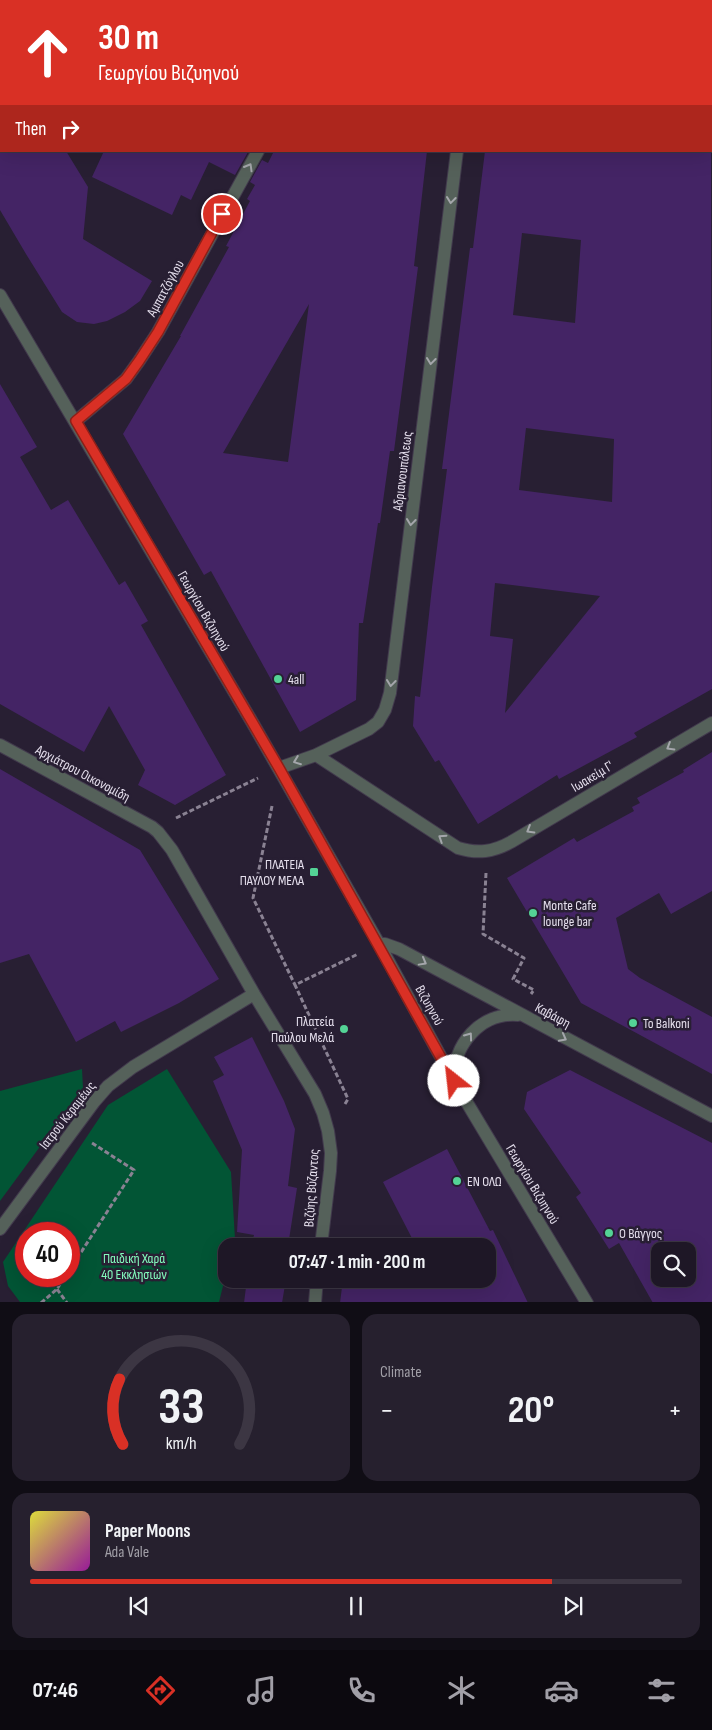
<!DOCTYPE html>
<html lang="en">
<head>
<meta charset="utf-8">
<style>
  :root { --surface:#1e1726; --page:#26202e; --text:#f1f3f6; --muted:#a19fa7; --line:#3c3643; --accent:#d93025 }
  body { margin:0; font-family:"Sofia Sans Condensed",sans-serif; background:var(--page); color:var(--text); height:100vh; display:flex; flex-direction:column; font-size:19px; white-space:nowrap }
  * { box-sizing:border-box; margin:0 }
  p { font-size:16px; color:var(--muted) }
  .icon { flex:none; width:28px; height:28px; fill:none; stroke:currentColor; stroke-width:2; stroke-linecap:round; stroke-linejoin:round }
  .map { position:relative; height:1302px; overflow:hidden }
  .drawer { display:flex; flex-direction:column; gap:12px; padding:12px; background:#100d15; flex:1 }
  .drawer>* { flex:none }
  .top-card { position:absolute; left:0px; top:0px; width:712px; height:152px; box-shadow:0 5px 20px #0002,0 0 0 1px var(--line); background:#d93025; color:#fff; overflow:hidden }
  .tools { position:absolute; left:651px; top:1242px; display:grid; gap:10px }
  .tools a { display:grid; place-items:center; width:45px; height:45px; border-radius:10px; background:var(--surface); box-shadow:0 5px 20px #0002,0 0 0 1px var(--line); font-size:25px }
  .speed { position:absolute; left:15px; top:1222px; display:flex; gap:10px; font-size:25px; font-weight:700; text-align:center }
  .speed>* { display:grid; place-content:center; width:65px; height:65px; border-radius:50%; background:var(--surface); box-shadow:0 5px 20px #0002,0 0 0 1px var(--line); line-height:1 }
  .speed .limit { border:8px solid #d22; background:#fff; color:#111 }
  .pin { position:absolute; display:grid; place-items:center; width:42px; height:42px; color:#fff; margin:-21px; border:2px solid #fff; border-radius:50%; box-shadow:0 1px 5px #0007 }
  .me { position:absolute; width:55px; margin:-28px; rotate:331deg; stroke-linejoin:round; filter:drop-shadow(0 0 4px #0008) }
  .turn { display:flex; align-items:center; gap:18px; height:105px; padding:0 15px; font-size:22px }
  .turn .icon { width:65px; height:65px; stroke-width:2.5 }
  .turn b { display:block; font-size:35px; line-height:42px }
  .then { display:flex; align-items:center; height:48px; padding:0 15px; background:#0003; gap:10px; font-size:19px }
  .big { font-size:38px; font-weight:700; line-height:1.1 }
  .drawer .card { flex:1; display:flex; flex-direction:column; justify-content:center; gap:8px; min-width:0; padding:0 18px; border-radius:15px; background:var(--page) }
  .drawer .dial { align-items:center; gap:0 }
  .dial svg { height:130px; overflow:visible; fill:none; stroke:var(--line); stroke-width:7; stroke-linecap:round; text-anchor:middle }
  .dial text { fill:var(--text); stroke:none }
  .song { display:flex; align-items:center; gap:15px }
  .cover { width:60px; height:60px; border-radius:8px; background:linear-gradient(135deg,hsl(60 70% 55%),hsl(300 70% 35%)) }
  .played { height:5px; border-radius:2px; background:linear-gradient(90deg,var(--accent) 80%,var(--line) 80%) }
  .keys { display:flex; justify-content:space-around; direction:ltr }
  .heat { display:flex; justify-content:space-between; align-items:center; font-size:28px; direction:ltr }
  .drawer .tiles { flex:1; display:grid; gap:12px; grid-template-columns:1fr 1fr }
  .card:last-child { grid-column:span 2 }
  .trip { position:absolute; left:218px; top:1238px; width:278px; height:50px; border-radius:15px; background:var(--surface); box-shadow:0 5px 20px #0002,0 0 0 1px var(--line); font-weight:700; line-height:50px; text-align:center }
  .menu { display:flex; height:80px; justify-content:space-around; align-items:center; background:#0c090f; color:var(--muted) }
  .menu .icon { width:35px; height:35px }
  .menu .active { color:var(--accent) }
  .menu b { font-size:22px; color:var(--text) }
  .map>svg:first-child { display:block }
  .green { fill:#025535; fill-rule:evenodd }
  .building { fill:#442465; fill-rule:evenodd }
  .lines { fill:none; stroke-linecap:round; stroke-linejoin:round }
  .minor-casing { stroke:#423a4d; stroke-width:14 }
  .path { stroke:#8a8293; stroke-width:3; stroke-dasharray:5 2.5; stroke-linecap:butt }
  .minor { stroke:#55615a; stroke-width:12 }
  .oneway { stroke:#a4a6ab }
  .route-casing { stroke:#8d1f18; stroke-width:12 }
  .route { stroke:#d93025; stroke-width:9 }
  .poi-dot { fill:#54d396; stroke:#281f33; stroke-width:2 }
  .labels { text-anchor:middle; stroke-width:5; stroke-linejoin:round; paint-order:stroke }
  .street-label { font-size:14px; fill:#e5dfed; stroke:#281f33 }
  .poi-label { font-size:14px; fill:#e5dfed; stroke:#281f33; text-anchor:start }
  .park-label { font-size:14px; fill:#83fcbd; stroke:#281f33 }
</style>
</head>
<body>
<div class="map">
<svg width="712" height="1303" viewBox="0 0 712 1303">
  <rect width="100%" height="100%" fill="#281f33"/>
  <!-- green -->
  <path class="green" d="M82,1069L83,1088L0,1201V1091Z
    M167,1069L231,1172L235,1239L233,1246H226V1274L219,1302H20L8,1286L3,1262L108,1105ZM26,1234H69V1276H26Z"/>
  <!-- building -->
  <path class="building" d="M711,148L712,689L634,733L637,737L559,779L557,775L478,824L439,760L435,762L413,726L415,696L420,697L432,587L447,469H442L470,248H473L485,151H711ZM522,233L581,240L575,323L513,315ZM526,428L614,439L612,502L519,490ZM495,583L600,596L505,713L513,639L490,636Z
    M0,151H66L88,187L83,239L152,281L140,301L125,312L107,321L94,324L77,322L62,312L26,254L0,210Z
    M104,151H247L248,152L235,175L209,162L191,200L181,195L172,215L92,177Z
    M274,151H427L414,266L418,267L394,451H390L380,523H378L363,623H359L356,700L300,732L211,571L204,575L123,434L181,336H180L229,247L226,246L250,201L247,199L255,185L250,182L262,160L268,163ZM309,304L288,462L223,453Z
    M0,384L37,447L20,457L51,510L68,500L119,585L125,581L148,621L141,625L226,775L175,805L138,785L145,770L109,706L84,752L0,704Z
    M712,752V891L671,914L659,893L616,918L628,969L640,978L712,1017V1074L581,1003L507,878L574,838L577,842L634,811L632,807L640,803L637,798L684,772L683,770Z
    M0,769L140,850L219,979L179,1003L121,1032L115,1021L76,1042L29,954L0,963Z
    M252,1037L284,1101L295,1129L288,1186L297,1188L288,1246H251L254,1235L237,1232L242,1150L213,1081L224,1075L214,1057Z
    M570,1070L712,1143V1303H653L619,1243L609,1249L576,1197L581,1193L524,1109L527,1092ZM660,1251H688V1279H660Z
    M447,1149L490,1231L493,1230L528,1303H340L343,1279H486V1246H416L383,1182Z
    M247,1279H286L282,1303H244Z"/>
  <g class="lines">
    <defs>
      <path id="minor" d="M711,139L712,140
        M0,295L252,722L379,944L454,1081L587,1303
        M76,421L126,379L139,361L158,332L258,151
        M0,745L152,827L158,832L172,850L254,994L315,1094L323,1113L328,1131L331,1153L330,1171L321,1246
        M316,755L458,848C478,854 493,852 511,842L712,723
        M279,768L316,755L369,729L378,722L385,710L390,693L457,151
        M379,944H385L399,949L712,1116
        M454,1081C452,1045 481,1012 518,1015
        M0,1229L94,1102L108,1086L133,1067L254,994
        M315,1303L317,1279"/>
    </defs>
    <!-- minor casing -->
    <use href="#minor" class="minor-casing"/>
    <!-- path -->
    <path class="path" d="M272,806L253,898L295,985
      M176,818L258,778
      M486,873L483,934L524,958L513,979L534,990L531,994
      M345,1104L348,1099L295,985L358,954
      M69,1271L134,1170L92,1143
      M57,1289L67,1303
      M41,1303L57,1289L65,1276"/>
    <!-- minor -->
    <use href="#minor" class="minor"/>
  </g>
  <!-- one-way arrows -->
  <defs><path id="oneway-chevron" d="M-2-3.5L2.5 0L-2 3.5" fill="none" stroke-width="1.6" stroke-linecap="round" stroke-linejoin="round" transform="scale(1.25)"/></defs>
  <g class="oneway">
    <use href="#oneway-chevron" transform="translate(249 167) rotate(-60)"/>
    <use href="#oneway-chevron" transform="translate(451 200) rotate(97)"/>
    <use href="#oneway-chevron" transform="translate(431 361) rotate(97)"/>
    <use href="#oneway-chevron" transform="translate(411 522) rotate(97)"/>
    <use href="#oneway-chevron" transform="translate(391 683) rotate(97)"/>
    <use href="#oneway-chevron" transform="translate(670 747) rotate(149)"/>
    <use href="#oneway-chevron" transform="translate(297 761) rotate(159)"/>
    <use href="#oneway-chevron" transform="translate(530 830) rotate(149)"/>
    <use href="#oneway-chevron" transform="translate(442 838) rotate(-147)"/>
    <use href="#oneway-chevron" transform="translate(423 962) rotate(29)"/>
    <use href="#oneway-chevron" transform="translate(469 1036) rotate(-54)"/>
    <use href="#oneway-chevron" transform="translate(563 1038) rotate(28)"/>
  </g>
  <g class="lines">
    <defs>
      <path id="route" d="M222,214L158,332L139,361L126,379L76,421L279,768L454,1081"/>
    </defs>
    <!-- route casing -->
    <use href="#route" class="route-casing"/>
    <!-- route -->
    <use href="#route" class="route"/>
  </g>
  <!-- markers -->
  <g class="poi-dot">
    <circle cx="278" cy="679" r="5"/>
    <rect x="309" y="867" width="10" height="10" rx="2.5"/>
    <circle cx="533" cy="913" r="5"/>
    <circle cx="633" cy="1023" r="5"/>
    <circle cx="344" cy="1029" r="5"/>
    <circle cx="457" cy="1181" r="5"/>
    <circle cx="609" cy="1233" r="5"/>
  </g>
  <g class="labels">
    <!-- street labels -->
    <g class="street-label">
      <text transform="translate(165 288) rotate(-61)" y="5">Αμπατζόγλου</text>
      <text transform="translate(402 471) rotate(-83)" y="5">Αδριανουπόλεως</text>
      <text transform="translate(204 611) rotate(60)" y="5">Γεωργίου Βιζυηνού</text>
      <text transform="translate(83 773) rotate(28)" y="5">Αρχιάτρου Οικονομίδη</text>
      <text transform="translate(592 776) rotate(-31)" y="5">Ιωακείμ Γ'</text>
      <text transform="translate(430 1005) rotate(61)" y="5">Βιζυηνού</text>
      <text transform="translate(553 1015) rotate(28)" y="5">Καβάφη</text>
      <text transform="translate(67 1115) rotate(-52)" y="5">Ιατρού Κεραμέως</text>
      <text transform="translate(533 1184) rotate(59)" y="5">Γεωργίου Βιζυηνού</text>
      <text transform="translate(311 1188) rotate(-86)" y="5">Βιζύης Βύζαντος</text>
    </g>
    <!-- poi labels -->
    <g class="poi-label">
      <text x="288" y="684">4all</text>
      <text x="304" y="869" text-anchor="end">ΠΛΑΤΕΙΑ<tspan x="304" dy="16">ΠΑΥΛΟΥ ΜΕΛΑ</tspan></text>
      <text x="543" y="910">Monte Cafe<tspan x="543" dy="16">lounge bar</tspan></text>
      <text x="334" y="1026" text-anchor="end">Πλατεία<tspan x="334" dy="16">Παύλου Μελά</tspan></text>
      <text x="643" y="1028">To Balkoni</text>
      <text x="467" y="1186">ΕΝ ΟΛΩ</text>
      <text x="619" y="1238">Ο Βάγγος</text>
    </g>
    <!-- park labels -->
    <g class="park-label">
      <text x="134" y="1263">Παιδική Χαρά<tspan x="134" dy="16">40 Εκκλησιών</tspan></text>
    </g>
  </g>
</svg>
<div class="tools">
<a><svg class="icon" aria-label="search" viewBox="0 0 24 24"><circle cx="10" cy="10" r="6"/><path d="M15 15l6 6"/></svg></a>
</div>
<div class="speed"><div class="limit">40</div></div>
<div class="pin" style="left:222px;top:214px;background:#d93025"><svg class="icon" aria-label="arrive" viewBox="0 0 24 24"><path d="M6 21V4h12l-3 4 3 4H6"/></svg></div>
<svg class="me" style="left:454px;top:1081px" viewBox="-20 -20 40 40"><circle r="19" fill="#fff"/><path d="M0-13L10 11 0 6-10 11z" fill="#d93025"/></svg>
<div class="trip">07:47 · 1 min · 200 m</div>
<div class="top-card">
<div class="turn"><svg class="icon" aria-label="ahead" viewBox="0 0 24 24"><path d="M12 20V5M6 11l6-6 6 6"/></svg><div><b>30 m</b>Γεωργίου Βιζυηνού</div></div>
<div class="then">Then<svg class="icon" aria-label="right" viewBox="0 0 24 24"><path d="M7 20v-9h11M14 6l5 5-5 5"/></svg></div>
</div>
</div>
<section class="drawer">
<div class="tiles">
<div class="card dial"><svg viewBox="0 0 100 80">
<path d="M14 69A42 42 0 1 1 86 69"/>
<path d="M14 69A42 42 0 0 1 12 29" stroke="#d93025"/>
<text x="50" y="56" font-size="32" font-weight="700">33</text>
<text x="50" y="72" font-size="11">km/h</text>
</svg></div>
<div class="card"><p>Climate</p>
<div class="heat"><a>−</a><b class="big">20°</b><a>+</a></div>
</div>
<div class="card">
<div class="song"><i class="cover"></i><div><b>Paper Moons</b><p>Ada Vale</p></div></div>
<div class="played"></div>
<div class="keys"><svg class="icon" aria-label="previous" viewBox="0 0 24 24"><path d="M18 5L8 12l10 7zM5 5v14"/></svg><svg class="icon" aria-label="pause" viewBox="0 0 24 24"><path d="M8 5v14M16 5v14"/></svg><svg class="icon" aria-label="next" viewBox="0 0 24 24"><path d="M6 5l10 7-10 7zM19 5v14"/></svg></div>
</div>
</div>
</section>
<nav class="menu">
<b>07:46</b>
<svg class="icon active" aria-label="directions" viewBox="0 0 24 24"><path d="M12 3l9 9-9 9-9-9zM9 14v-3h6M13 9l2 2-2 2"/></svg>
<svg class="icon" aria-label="music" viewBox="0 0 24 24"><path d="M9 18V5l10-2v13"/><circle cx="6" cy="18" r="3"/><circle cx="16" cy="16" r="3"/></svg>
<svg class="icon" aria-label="phone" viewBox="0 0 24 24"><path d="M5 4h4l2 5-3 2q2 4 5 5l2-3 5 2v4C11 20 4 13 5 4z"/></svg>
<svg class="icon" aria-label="climate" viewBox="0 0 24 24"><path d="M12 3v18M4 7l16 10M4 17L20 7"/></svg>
<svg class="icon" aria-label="car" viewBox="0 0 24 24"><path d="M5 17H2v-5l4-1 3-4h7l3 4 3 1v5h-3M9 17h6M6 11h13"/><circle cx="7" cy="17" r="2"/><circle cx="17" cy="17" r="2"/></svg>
<svg class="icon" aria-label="filters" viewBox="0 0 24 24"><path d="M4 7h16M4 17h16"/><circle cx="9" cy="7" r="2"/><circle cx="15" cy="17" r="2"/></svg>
</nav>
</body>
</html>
